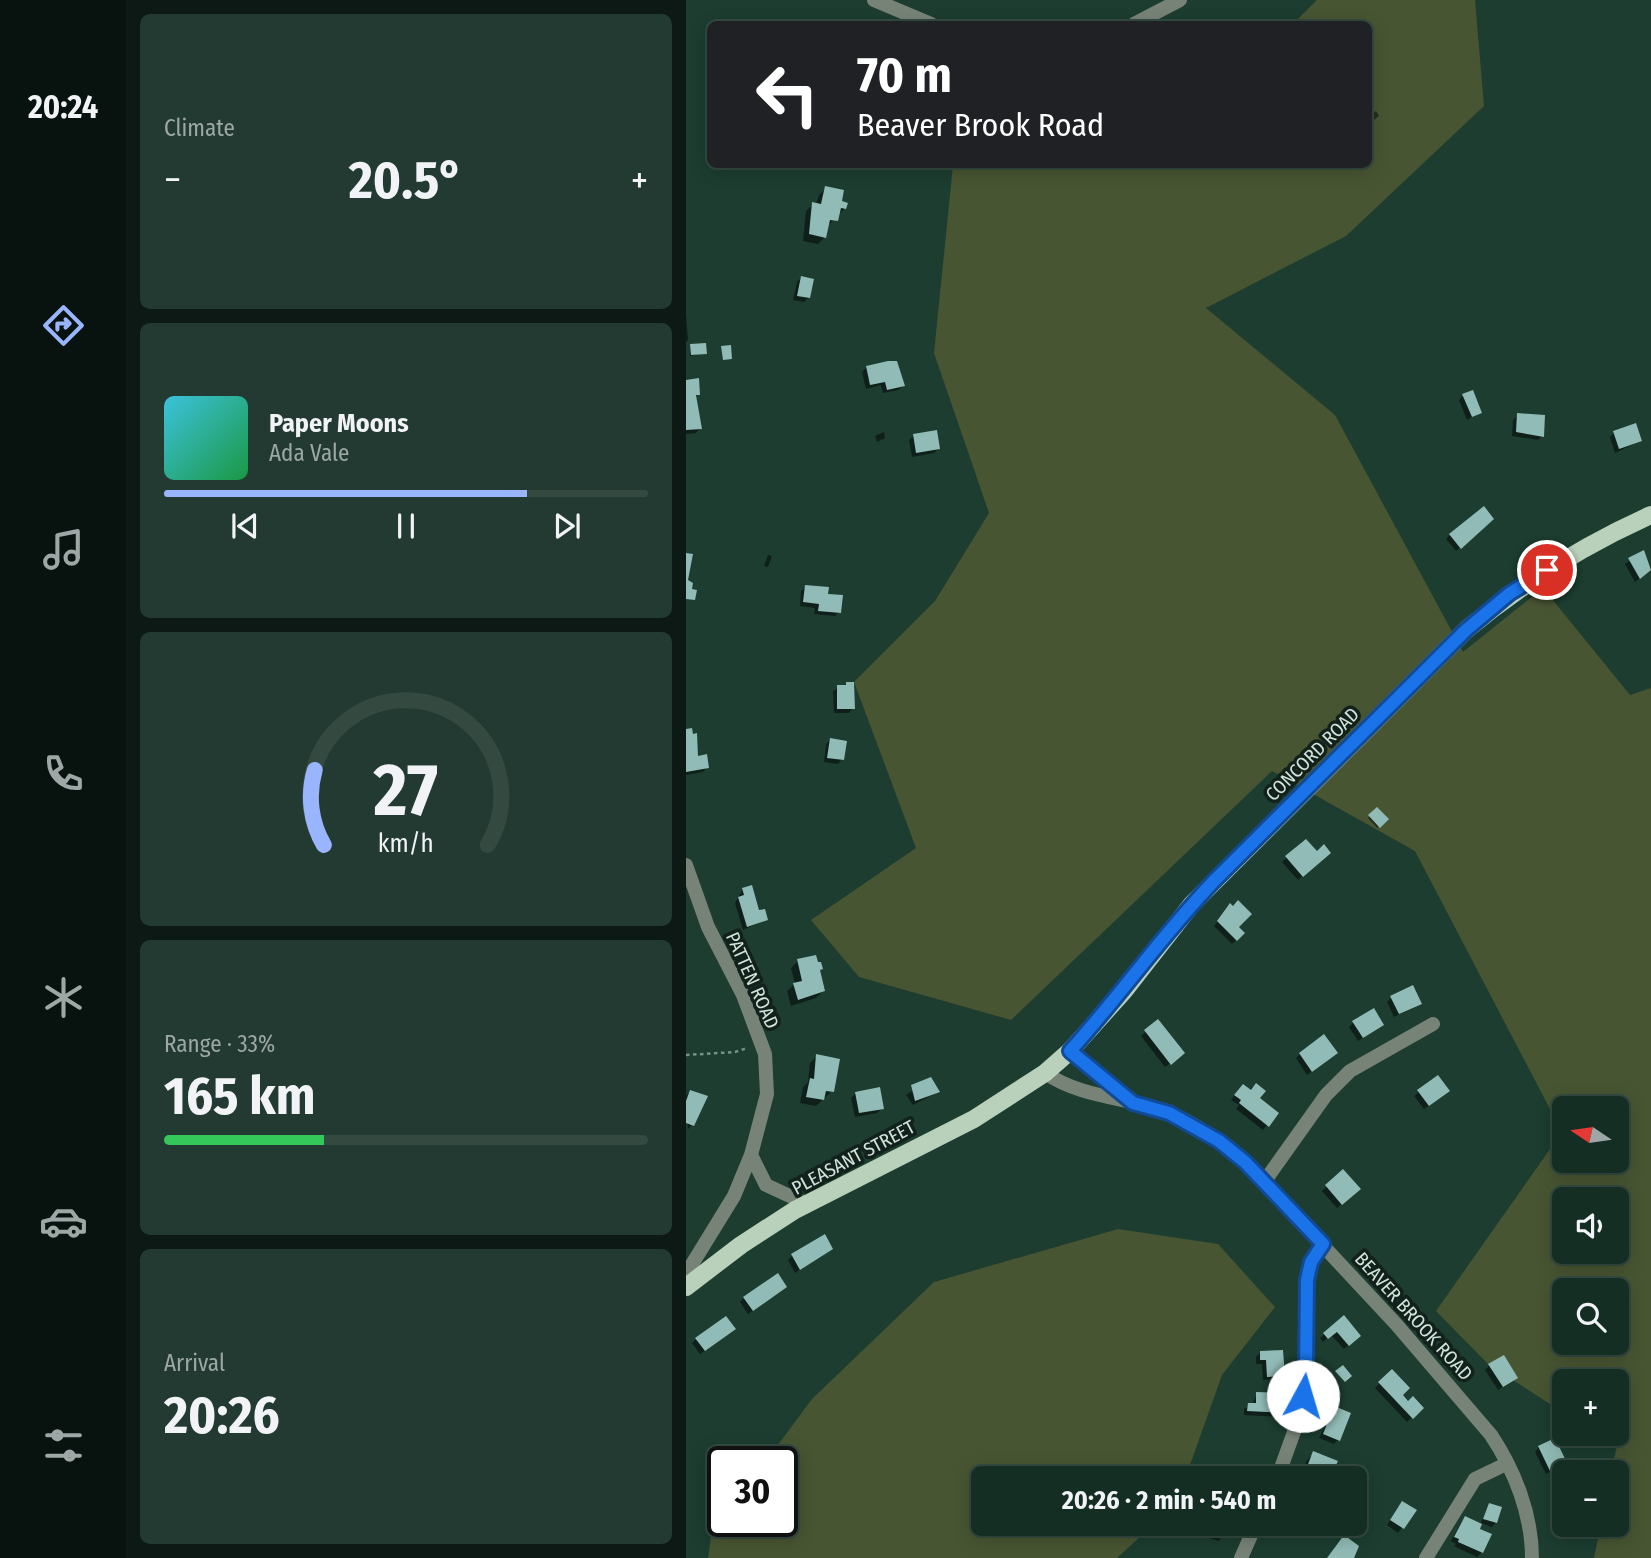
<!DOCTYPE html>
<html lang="en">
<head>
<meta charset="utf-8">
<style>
  :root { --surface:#152e24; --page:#223a31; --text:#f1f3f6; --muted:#9da8a6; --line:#344a41; --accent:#99b5fd }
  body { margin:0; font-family:"Fira Sans Condensed",sans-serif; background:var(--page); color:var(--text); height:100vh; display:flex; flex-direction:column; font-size:26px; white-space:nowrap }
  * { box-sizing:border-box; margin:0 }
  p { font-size:23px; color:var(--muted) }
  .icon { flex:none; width:38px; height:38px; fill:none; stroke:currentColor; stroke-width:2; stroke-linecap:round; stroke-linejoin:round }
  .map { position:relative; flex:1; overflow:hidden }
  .sheet { display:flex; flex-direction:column; gap:14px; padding:14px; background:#0c1914; width:560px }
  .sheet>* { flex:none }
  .top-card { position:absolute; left:21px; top:21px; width:665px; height:147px; border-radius:10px; box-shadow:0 4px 18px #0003,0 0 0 2px var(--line); background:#202124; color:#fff; overflow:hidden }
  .needle { width:46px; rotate:283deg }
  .fabs { position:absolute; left:866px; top:1096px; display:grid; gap:14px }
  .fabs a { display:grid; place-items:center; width:77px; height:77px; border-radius:10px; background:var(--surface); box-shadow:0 4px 18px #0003,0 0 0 2px var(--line); font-size:35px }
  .speed { position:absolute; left:21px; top:1446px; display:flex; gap:14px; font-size:35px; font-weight:700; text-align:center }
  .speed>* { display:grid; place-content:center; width:91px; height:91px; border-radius:50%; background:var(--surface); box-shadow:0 4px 18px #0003,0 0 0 2px var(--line); line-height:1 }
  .speed .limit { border:4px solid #111; border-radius:10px; background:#fff; color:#111 }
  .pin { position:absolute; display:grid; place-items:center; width:60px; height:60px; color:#fff; margin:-30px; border:4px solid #fff; border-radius:50%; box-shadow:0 2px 7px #0007 }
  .me { position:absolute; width:77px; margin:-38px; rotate:6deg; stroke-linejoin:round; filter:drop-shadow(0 0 5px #0008) }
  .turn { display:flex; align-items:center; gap:24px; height:147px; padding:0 35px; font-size:32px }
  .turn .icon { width:91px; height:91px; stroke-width:2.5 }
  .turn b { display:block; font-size:49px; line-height:60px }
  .big { font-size:52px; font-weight:700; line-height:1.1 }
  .sheet .card { flex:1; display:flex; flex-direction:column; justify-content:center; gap:10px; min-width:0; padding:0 24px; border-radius:10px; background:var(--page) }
  .sheet .dial { align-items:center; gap:0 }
  .dial svg { height:182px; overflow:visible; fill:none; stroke:var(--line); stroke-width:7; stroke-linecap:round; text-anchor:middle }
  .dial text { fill:var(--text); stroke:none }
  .song { display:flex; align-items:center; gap:21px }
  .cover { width:84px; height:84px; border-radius:10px; background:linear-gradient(135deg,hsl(190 70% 55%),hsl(140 70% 35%)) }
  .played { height:7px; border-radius:4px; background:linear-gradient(90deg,var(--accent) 75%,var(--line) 75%) }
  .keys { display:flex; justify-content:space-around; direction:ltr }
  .heat { display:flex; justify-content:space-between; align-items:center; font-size:38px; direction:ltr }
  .charge { height:10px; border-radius:5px; background:linear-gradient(90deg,#34c759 33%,var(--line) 0) }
  .trip { position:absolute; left:285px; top:1466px; width:396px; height:70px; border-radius:10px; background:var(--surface); box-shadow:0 4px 18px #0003,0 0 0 2px var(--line); font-weight:700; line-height:70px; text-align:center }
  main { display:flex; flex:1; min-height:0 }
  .dock { display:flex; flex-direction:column; width:126px; justify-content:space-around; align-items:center; background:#08120e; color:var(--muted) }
  .dock .icon { width:49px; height:49px }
  .dock .active { color:var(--accent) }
  .dock b { font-size:32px; color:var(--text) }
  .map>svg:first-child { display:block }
  .green { fill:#485532; fill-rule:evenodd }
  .shadow { fill:#0007 }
  .building { fill:#91bbb6 }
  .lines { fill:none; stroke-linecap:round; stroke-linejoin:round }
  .path { stroke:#789287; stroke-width:2.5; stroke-dasharray:3.5 3.5; stroke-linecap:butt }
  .minor { stroke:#788378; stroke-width:14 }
  .major { stroke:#b9d0ba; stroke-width:18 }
  .route-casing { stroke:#114b97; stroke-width:18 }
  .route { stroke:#1a73e8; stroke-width:12 }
  .labels { text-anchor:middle; stroke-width:7; stroke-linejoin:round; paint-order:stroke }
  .street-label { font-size:19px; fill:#d2e5dc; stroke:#12211b }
</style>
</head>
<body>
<main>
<nav class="dock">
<b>20:24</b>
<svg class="icon active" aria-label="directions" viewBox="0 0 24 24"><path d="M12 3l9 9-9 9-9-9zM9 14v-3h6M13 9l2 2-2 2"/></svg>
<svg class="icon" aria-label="music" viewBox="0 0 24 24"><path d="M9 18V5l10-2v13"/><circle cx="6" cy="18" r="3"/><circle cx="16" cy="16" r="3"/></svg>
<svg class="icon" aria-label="phone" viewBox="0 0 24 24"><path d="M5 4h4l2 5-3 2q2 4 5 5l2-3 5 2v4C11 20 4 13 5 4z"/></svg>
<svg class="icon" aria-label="climate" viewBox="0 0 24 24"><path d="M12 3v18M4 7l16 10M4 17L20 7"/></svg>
<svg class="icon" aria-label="car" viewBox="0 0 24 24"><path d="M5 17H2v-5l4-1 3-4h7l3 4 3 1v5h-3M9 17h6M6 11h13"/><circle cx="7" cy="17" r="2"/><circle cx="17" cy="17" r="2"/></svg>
<svg class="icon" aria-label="filters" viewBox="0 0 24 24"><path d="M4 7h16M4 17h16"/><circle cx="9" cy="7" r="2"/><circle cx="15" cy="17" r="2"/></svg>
</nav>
<section class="sheet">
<div class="card"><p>Climate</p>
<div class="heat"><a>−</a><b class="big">20.5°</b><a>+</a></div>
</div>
<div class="card">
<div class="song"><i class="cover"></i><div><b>Paper Moons</b><p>Ada Vale</p></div></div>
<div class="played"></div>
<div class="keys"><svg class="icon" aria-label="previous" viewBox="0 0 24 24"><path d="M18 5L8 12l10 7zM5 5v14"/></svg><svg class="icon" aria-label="pause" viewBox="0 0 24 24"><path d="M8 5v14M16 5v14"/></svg><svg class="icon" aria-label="next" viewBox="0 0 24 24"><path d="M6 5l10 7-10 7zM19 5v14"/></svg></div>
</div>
<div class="card dial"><svg viewBox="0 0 100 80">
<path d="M14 69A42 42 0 1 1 86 69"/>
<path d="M14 69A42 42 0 0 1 10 36" stroke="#99b5fd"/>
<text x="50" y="56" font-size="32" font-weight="700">27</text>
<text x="50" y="72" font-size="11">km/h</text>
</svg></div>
<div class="card"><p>Range · 33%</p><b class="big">165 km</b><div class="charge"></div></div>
<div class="card"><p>Arrival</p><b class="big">20:26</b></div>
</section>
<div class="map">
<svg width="965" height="1558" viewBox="0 0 965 1558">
  <rect width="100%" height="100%" fill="#1c3d30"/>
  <!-- green -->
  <path class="green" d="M631,0H789L798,106L660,236L520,308L649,415L777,652L857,588L944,695L965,688V1558H908L915,1524H931V1472H925L931,1446L911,1433H931V1381H878V1413L802,1364L750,1311L876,1132L729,851L586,771L325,1020L173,977L125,920L230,848L168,682L249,601L303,513L248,353L267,165L682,164V24H607ZM878,1108H931V1160H878ZM878,1199H931V1251H878ZM878,1290H931V1342H878Z
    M432,1229L532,1244L589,1307L536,1375L499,1479H298V1524H468L431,1558H22L25,1537L37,1521H96V1461H80L126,1399L248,1282Z"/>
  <!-- shadow -->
  <path class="shadow" d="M690,111L693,116L684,123L682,116Z
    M140,188L159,208L141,227L139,237L132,244L117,241L120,211L127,204H130L133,195Z
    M115,278L123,297L118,302L107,300L111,282Z
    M0,315L2,340L0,342Z
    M5,346L19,353L4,356Z
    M181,367L217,386L212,390L197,393L195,385L180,389L176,372Z
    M0,381L12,394L9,398L14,428L10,433L0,434Z
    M777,395L794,412L781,420L773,400Z
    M832,415L856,436L852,440L826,436L827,420Z
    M198,432L199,438L191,442L189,436Z
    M928,433L954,441L929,453L924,437Z
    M228,436L252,449L248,453L226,457L223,440Z
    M806,519L770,551L760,539L764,535Z
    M957,552L965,569L949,582L939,564Z
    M82,555L86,556L82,567L78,566Z
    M120,587L140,595L153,612L149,616L128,614L129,608L114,606L115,591Z
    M160,684L167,708L163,713H148L147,691Z
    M0,731L10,758L21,767L17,772L0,775Z
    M145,740L156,759L152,764L138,762L140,744Z
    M691,809L700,819L691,828L682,818Z
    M620,841L630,854L638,857L612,880L596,862Z
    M57,889L80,920L57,930L49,903Z
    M544,906L550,927L557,933L546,944L528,926Z
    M112,961L132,972L137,991L130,998L105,1006L101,991L109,984L105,968Z
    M706,997L734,1003L708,1017L701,1002Z
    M472,1021L493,1057L479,1067L455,1036Z
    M667,1023L696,1025L672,1041L663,1027Z
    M614,1054L646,1057L621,1075L610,1058Z
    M131,1056L146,1091L130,1106L114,1103L117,1087L122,1082L124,1063Z
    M244,1079L252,1092L227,1105L220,1095Z
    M553,1090L572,1098L581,1125L577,1130L550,1109L553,1105L545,1100Z
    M4,1092L6,1125L2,1129L0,1096Z
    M733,1092L757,1096L738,1109L728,1096Z
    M170,1093L196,1108L191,1113L169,1117L165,1098Z
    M657,1171L672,1189L651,1208L636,1191Z
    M145,1249L109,1273L102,1260L106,1256Z
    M99,1287L62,1314L54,1302L58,1298Z
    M658,1318L669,1340L658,1349L645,1335L637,1342L634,1338Z
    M43,1333L14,1354L6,1343L10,1339Z
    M574,1353L597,1375L593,1379L577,1380L576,1364H570V1357Z
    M803,1366L830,1377L812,1390L799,1370Z
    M706,1371L714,1396L722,1404L736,1408L721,1422L689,1388Z
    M571,1394L601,1412L597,1417L558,1415V1409L566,1405Z
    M648,1408L652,1440L648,1444L633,1438Z
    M853,1447L879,1463L860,1474L849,1452Z
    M628,1453L647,1468L656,1479H613L621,1460Z
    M803,1505L810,1522L806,1527L795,1523L792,1530L796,1552L791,1557L768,1546L770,1544L765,1541L775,1523L779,1518L794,1525Z
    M712,1507L728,1511L712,1533L701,1525Z
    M522,1524H542L533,1541L519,1537Z"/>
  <!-- building -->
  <path class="building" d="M139,186L158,190L156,201L162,203L160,209L155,208L152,221L144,220L140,238L123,234L126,202L135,204Z
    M115,276L128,279L124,298L111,296Z
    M20,343L21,354L5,355L4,344Z
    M45,345L46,359L37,360L35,346Z
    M202,361H211L219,386L201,390L199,382L184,385L180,366Z
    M13,378L14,395H10L16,429L0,430V380Z
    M787,390L796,413L786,417L776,394Z
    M831,413L859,415L858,437L830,432Z
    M950,423L956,441L933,449L927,431Z
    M251,430L254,449L230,453L227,434Z
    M798,506L808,519L775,549L763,534Z
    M958,550L965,570L954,579L942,558Z
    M0,553L7,554L2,580L7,583L6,589L11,590L9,600L0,599Z
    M119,585L143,587L142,594L157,595L155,613L132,611L133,604L117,602Z
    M160,682H168L169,709H151V685H160Z
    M6,728L7,734L11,733L12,756L21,754L23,768L0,772V729Z
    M144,738L161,741L158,760L141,758Z
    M691,807L703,819L694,828L682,815Z
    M620,839L631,851L638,844L645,853L617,877L599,856Z
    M66,885L73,910L79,909L82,920L61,927L52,897L58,895L56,888Z
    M552,900L566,914L553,927L559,933L551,941L531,921L544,903L547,906Z
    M130,955L132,962H135L137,969L134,970L139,991L112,1000L107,983L116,981L111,959Z
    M727,985L736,1004L713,1014L704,996Z
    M688,1008L698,1025L677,1038L666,1021Z
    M472,1019L499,1053L485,1065L458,1030Z
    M638,1034L652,1053L626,1072L613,1053Z
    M130,1054L154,1059L148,1092L140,1091L138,1100L120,1097L124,1078L128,1079Z
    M752,1075L764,1091L743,1106L731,1090Z
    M245,1077L254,1092L229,1101L225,1085Z
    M570,1083L580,1091L574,1098L593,1113L583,1127L553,1103L555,1100L548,1095L557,1084L565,1090Z
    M194,1087L198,1109L173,1113L169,1092Z
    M4,1090L22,1096L8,1126L0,1123V1101Z
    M657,1169L675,1189L656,1205L639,1185Z
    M139,1234L147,1249L114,1270L105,1254Z
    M92,1273L101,1287L67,1311L57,1297Z
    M658,1315L675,1336L663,1346L651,1332L642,1339L637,1333Z
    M40,1316L50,1329L19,1351L9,1338Z
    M597,1350L599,1376L581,1377L580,1360H574V1351Z
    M818,1355L832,1378L817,1387L802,1364Z
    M657,1365L666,1376L659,1382L649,1371Z
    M706,1369L724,1388L717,1395L722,1401L727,1396L738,1408L727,1419L692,1382Z
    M570,1392L604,1393L603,1413L561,1411L562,1403H570Z
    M648,1406L665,1413L654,1441L637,1434Z
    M869,1438L881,1463L864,1471L852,1446Z
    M627,1451L652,1461L649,1467L661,1471L658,1479H627L618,1475Z
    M716,1501L731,1510L718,1529L704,1520Z
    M803,1503L816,1507L811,1523L797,1519Z
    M779,1516L796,1524L794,1529L806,1534L797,1553L772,1542L773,1539L768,1537Z
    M524,1524H543L539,1538L522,1532Z
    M658,1535L673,1546L668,1558H641Z"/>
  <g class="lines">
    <!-- path -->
    <path class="path" d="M0,1055L49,1052L61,1048"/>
    <!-- minor -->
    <path class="minor" d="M188,0L245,24
      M448,24L494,0
      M0,865L22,927L57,995L79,1054L81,1094L65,1155L80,1185L121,1204
      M384,1051L441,1098
      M359,1073C396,1098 440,1097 482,1112C510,1123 536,1143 559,1162L710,1324L805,1435C829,1471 846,1515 846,1558
      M578,1182L640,1095L664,1071L747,1024
      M0,1274L48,1196L65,1155
      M591,1479L613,1418L620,1373L621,1280L625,1262L637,1244
      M555,1558L570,1524
      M740,1558L789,1479L820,1464"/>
    <!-- major -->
    <path class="major" d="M0,1287L55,1245L109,1210L288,1119L359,1073L384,1051L438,991L506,904L780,630C837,583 898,545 965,515"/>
  </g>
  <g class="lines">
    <defs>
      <path id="route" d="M617,1396L620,1373L621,1280L625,1262L637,1244L559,1162L533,1141L483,1113L447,1103L384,1051C434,996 476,935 528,881L780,630L823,594L861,570"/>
    </defs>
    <!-- route casing -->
    <use href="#route" class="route-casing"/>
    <!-- route -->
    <use href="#route" class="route"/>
  </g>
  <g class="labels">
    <!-- street labels -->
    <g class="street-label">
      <text transform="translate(626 754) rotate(-45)" y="7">CONCORD ROAD</text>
      <text transform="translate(67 980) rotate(66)" y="7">PATTEN ROAD</text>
      <text transform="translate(167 1157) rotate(-28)" y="7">PLEASANT STREET</text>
      <text transform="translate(728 1316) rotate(48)" y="7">BEAVER BROOK ROAD</text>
    </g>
  </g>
</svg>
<div class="fabs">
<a><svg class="needle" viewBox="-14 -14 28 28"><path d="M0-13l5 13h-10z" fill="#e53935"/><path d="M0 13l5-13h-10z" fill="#9da8a6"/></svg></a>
<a><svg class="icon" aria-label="sound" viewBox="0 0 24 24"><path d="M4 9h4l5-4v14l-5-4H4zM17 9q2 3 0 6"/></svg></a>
<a><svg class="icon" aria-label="search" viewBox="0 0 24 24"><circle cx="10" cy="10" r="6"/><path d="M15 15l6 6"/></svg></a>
<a>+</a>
<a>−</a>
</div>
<div class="speed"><div class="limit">30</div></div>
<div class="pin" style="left:861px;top:570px;background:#d93025"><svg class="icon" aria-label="arrive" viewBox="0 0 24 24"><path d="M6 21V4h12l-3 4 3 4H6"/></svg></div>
<svg class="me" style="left:617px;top:1396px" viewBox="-20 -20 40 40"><circle r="19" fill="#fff"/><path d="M0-13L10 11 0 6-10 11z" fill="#1a73e8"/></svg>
<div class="trip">20:26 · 2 min · 540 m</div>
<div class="top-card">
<div class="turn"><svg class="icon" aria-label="left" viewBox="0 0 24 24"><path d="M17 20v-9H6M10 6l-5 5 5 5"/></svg><div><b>70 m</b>Beaver Brook Road</div></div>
</div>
</div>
</main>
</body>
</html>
